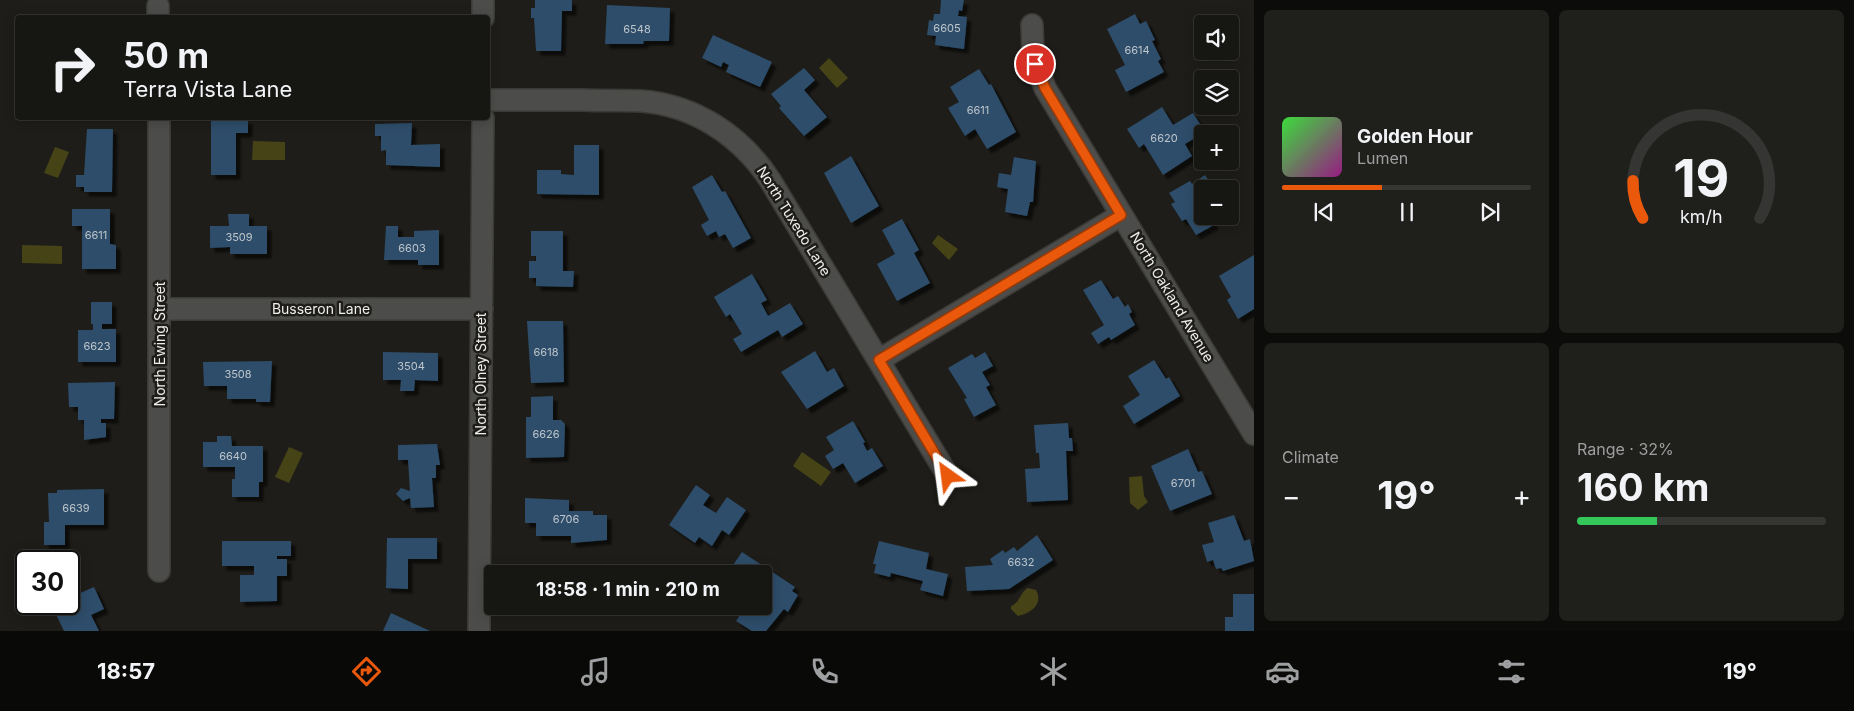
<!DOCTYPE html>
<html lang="en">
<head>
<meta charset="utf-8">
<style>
  :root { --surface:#161613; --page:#1f1f1c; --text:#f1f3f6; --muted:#9e9fa0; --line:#353533; --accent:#ea580c }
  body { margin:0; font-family:Inter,sans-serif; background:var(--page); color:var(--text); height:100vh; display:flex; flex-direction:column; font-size:19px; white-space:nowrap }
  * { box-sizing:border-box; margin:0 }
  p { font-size:16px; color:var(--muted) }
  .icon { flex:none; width:28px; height:28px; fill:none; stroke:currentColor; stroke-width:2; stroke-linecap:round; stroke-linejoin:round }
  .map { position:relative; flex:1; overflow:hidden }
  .panel { display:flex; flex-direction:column; gap:10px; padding:10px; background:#0c0c0a; width:600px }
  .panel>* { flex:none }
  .guide { position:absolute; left:15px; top:15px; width:475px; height:105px; border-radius:5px; box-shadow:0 2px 12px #0003,0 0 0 1px var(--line); background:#161613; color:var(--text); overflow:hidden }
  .tools { position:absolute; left:1194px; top:15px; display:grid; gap:10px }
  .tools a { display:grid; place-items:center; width:45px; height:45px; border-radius:5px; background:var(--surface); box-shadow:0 2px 12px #0003,0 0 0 1px var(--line); font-size:25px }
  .speed { position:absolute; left:15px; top:550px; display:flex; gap:10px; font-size:25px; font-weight:700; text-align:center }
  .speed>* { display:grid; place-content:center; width:65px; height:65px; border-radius:50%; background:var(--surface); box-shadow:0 2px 12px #0003,0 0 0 1px var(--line); line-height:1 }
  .speed .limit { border:2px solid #111; border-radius:8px; background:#fff; color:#111 }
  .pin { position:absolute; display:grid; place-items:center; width:42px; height:42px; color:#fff; margin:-21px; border:2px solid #fff; border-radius:50%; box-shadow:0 1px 5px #0007 }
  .me { position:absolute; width:55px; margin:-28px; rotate:329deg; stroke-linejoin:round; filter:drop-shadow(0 0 4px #0008) }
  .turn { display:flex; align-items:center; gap:18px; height:105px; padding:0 25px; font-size:22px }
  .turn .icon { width:65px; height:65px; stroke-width:2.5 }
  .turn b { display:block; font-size:35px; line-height:42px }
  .big { font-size:38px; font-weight:700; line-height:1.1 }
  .panel .card { flex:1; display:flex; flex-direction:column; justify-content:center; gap:8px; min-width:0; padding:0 18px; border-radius:8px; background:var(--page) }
  .panel .dial { align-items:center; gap:0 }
  .dial svg { height:130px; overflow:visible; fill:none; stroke:var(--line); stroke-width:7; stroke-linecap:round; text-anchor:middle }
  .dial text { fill:var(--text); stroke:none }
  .song { display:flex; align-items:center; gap:15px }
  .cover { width:60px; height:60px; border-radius:8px; background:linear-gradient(135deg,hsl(120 70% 55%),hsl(310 70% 35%)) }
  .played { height:5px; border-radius:2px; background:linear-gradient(90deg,var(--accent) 40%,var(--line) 40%) }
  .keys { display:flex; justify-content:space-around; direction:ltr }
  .heat { display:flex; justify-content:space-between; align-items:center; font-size:28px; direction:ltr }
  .charge { height:8px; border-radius:4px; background:linear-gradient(90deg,#34c759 32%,var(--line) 0) }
  .panel .tiles { flex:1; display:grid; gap:10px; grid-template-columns:repeat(2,1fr) }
  .trip { position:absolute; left:484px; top:565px; width:288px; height:50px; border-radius:5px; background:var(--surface); box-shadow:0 2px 12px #0003,0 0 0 1px var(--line); font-weight:700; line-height:50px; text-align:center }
  .tabs { display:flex; height:80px; justify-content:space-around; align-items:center; background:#090908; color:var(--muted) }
  .tabs .icon { width:35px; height:35px }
  .tabs .active { color:var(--accent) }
  .tabs b { font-size:22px; color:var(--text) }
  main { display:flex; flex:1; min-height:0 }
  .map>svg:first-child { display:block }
  .water { fill:#464317 }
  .building { fill:#2d4d6a; filter:url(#shadow) }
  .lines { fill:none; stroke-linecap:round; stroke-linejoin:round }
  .street-casing { stroke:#3b3a36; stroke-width:24 }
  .street { stroke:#4c4c4a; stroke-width:21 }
  .route-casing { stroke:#983908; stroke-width:12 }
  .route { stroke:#ea580c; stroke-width:9 }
  .labels { text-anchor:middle; stroke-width:5; stroke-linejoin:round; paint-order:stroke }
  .number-label { font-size:11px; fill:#bec6cb }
  .street-label { font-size:14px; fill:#eeeeeb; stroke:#1e1d19 }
</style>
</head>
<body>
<main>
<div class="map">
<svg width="1254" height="631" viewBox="0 0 1254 631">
  <defs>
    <filter id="shadow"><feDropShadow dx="4.5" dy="4.5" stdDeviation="1" flood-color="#0009"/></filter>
  </defs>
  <rect width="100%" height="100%" fill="#1e1d19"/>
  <!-- water -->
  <path class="water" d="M829,58L848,78L837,88L819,68Z
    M253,141L285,142V160H252Z
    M55,147L69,152L58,178L44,173Z
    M938,235L958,249L949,260L932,243Z
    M22,245L62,246V264L22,263Z
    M289,447L303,453L289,483L275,477Z
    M802,452L831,472L821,486L793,466Z
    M1142,476L1144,496L1148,502L1138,510L1130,503L1129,477Z
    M1028,588L1036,590C1044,604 1030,614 1018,616L1011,609V606C1020,603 1020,592 1028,588Z"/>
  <!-- building -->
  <path class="building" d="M535,0H572V11H562L561,51H536L534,18H531V8H535Z
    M941,0H964L962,11L959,10L958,16L967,17L964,49L935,45L936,36L927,35L929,20L933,21L934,14H940Z
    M607,5L670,8L669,41H644L643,44H605Z
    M1135,14L1140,24L1146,21L1155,40L1152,41L1161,59L1158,61L1164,72L1126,92L1115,70L1125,65L1107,29Z
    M713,35L772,62L760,87L726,72L729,65L723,62L721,67L702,58Z
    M804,68L815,80L804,90L827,117L804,136L779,108L781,106L771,94Z
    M979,69L989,85L991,84L1016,132L987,149L975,129L965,136L948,108L959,102L950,87Z
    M1162,107L1173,125L1193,113L1205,132L1185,144L1192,156L1163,175L1144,144L1139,148L1127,129Z
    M211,118L248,120V133H236V175H211Z
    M412,123L411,145L440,144V167L386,165V150L381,151V136H375V124Z
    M87,129H113L112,192H84V187H76V175H84Z
    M574,145H599V195L537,194V170H561V174L574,175Z
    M851,156L879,206L851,223L824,173Z
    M1014,157L1036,161L1033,202H1030L1027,216L1005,212L1008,189L997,187L999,173L1011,175Z
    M712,175L722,192L725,191L751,238L733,248L725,234L719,237L716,231L707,236L701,225L709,220L692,187Z
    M1205,175L1214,189H1202V216H1209L1214,225L1196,235L1186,219L1182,221L1171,204L1175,202L1169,193L1190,181L1192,184Z
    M72,209H110V244L116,245V269H82V226H72Z
    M228,214H249V226H267V254H230V247L210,248V226H229Z
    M902,219L919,250L914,253L930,283L897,301L877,264L895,254L882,230Z
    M386,226H398V237H414V231L439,230V265H418V260H384Z
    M531,231H563V271H574L573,287L536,286V278H529V261H536V256H531Z
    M1254,255V309L1238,319L1227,300L1231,297L1219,276Z
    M752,274L767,300L761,303L768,316L790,303L803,324L782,337L778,330L741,352L733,339L742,334L730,314L726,317L714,297Z
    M1101,280L1113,299L1118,296L1125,307L1128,304L1132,312L1129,314L1135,325L1111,340L1109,337L1098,344L1091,333L1104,325L1083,290Z
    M91,302H112V324H102V329H116V362H78V330H93V324H91Z
    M527,321H563L564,382L531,383Z
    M815,351L827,372L834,368L844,386L807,409L781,372Z
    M383,352L438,353V381L415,380L414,391H400L401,380H383Z
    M985,352L993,366L982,372L990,385L986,387L996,405L974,417L964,399L967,398L948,368L972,354L975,358Z
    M1154,360L1166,379L1169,377L1180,396L1134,424L1123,406L1140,395L1128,376Z
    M272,361L270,402H256V399H227V386H204L203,362Z
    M115,382L114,419H101V423H106V437L84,440V420H78V407H69L68,383Z
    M553,396V420H561L565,424L564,457L526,458V417H531V397Z
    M853,421L865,442L863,443L867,451L872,448L883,466L855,483L843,463L833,469L825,456L834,450L826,437Z
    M1068,423L1069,438H1072L1073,451H1066L1068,500L1027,502L1025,469L1040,468L1039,453H1036L1034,425Z
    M217,436H231L232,446H263V482H259V497H232V479H235V467H203V442H217Z
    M437,444L440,465H436V478H432L434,507L411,508L410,498L403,501L396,494L401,488L410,491L408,460H398V445Z
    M1188,449L1198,472L1202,471L1212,494L1170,511L1151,466Z
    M696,485L710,495L703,505L716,513L727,497L746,510L729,535L722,530L712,546L699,537L695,543L669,525Z
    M104,489V525H65V545H44V522H49L48,493H57V490Z
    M525,498L569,500V511H593V515H607V540L571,543V536H536V523H525Z
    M1234,515L1244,541L1250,539L1254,561L1223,571L1221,568L1216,569L1213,560L1207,562L1202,545L1214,542L1208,523Z
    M1037,535L1053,560L1009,589L967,591L965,567L993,565L990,559L1003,550L1005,553L1014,547L1017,551Z
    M387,538H437V559H408V589L386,588Z
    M222,541H291V556H277V559H287V576H277V601L240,602V575H254V566H222Z
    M879,541L929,553L926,569L948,574L943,596L920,590L923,581L891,573L890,577L874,573L876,564H873Z
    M742,552L795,587L792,591L798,595L788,612L784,609L766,631H752L736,621L746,606H762V574H733L729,571Z
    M94,587L104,609L91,615L99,631H64L52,606L69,604V598Z
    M1233,594H1254V631H1225V617H1233Z
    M391,613L430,631H383Z"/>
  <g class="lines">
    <defs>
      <path id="street" d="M158,6V18
        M483,18V0
        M1032,25L1033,55L1045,88L1254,434
        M488,100C519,100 551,100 583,100C602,101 622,100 641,101C695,105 741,136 770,180L948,476
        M160,309H482
        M879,360L1121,215
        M159,571V118
        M479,631L483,118"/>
    </defs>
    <!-- street casing -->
    <use href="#street" class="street-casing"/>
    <!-- street -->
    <use href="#street" class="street"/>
  </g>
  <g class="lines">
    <defs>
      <path id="route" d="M948,476L879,360L1121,215L1045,88L1035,64"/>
    </defs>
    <!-- route casing -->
    <use href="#route" class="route-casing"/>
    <!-- route -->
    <use href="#route" class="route"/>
  </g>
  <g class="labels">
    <!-- number labels -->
    <g class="number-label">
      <text x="947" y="32">6605</text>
      <text x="637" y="33">6548</text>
      <text x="1137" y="54">6614</text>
      <text x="978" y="114">6611</text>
      <text x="1164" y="142">6620</text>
      <text x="96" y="239">6611</text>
      <text x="239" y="241">3509</text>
      <text x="412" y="252">6603</text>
      <text x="97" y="350">6623</text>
      <text x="546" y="356">6618</text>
      <text x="411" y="370">3504</text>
      <text x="238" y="378">3508</text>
      <text x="546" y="438">6626</text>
      <text x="233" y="460">6640</text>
      <text x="1183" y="487">6701</text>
      <text x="76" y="512">6639</text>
      <text x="566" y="523">6706</text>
      <text x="1021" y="566">6632</text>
    </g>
    <!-- street labels -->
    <g class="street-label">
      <text transform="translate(794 221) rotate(58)" y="5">North Tuxedo Lane</text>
      <text transform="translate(1172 297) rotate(59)" y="5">North Oakland Avenue</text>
      <text x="321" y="314">Busseron Lane</text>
      <text transform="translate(160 344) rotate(-90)" y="5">North Ewing Street</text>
      <text transform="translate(481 374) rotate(-90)" y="5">North Olney Street</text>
    </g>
  </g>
</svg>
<div class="tools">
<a><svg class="icon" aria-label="sound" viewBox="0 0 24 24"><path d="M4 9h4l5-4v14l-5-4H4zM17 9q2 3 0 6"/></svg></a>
<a><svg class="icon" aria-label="layers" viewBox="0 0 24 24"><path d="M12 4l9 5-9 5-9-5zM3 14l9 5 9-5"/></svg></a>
<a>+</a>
<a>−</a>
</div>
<div class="speed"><div class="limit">30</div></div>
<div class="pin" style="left:1035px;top:64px;background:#d93025"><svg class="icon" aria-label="arrive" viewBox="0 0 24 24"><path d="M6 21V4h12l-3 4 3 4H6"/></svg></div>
<svg class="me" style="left:948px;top:476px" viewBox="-20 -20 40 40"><path d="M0-17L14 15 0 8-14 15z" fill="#ea580c" stroke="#fff" stroke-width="4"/></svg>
<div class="trip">18:58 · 1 min · 210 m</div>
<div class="guide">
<div class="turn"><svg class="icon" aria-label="right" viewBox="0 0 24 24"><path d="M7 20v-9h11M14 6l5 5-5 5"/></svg><div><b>50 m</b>Terra Vista Lane</div></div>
</div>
</div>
<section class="panel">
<div class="tiles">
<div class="card">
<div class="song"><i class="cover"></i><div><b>Golden Hour</b><p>Lumen</p></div></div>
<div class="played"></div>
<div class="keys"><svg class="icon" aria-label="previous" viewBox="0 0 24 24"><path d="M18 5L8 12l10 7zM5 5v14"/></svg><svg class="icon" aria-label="pause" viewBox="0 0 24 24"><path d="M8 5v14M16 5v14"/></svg><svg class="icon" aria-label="next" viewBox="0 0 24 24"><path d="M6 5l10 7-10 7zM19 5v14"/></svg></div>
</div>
<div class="card dial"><svg viewBox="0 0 100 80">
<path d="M14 69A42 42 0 1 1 86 69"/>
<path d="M14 69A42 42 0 0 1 8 46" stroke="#ea580c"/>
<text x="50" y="56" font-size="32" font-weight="700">19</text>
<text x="50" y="72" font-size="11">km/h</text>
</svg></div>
<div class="card"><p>Climate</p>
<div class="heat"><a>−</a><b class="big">19°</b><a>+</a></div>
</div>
<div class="card"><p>Range · 32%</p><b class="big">160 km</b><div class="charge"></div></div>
</div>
</section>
</main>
<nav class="tabs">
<b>18:57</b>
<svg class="icon active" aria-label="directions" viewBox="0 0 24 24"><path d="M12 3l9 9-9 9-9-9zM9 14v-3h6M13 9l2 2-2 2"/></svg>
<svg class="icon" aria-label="music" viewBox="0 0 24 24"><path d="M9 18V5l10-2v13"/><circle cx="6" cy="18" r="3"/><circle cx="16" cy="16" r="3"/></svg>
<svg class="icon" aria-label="phone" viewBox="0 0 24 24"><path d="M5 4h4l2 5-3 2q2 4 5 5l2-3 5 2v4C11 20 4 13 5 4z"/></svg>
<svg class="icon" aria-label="climate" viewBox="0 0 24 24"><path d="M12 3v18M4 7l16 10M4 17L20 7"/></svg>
<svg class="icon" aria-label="car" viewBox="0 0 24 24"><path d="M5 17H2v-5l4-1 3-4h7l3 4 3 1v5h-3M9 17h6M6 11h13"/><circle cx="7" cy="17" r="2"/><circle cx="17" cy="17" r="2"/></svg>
<svg class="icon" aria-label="filters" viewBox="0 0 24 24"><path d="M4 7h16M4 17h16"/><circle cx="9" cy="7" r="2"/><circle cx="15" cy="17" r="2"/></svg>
<b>19°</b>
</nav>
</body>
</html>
